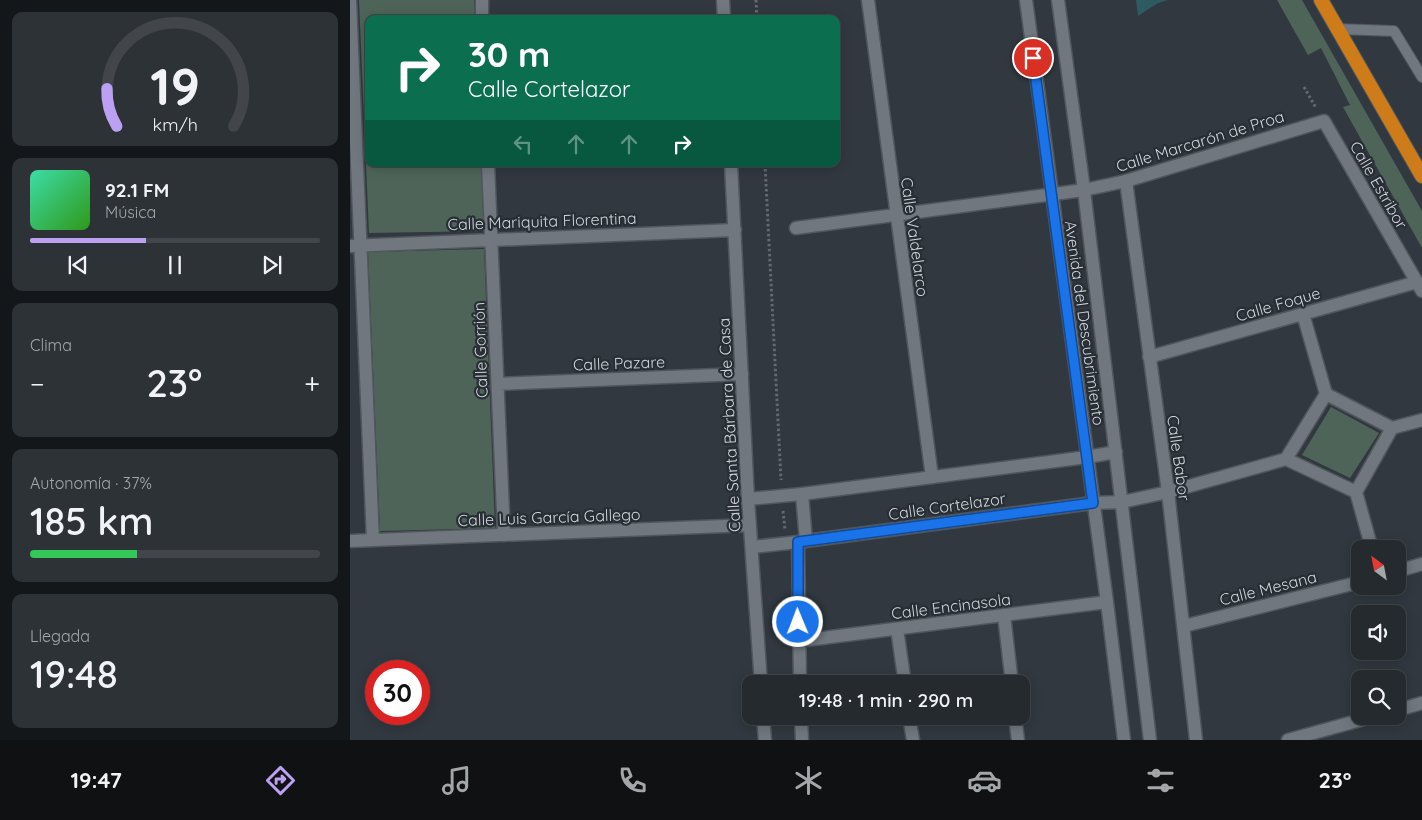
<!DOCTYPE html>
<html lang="es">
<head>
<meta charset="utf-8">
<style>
  :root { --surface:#252a2f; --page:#2d3237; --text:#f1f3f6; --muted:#a3a7aa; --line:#42464b; --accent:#bca0f2 }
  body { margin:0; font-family:Quicksand,sans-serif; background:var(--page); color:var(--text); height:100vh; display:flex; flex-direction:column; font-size:19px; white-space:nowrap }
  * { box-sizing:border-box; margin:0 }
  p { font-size:16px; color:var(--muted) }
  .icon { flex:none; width:28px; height:28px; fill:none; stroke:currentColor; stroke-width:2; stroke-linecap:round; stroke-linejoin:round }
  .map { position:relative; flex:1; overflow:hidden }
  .side { display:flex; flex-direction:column; gap:12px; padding:12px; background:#14171a; width:350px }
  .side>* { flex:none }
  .top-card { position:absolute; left:15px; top:15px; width:475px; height:152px; border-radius:10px; box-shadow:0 2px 12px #0003,0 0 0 1px var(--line); background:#0b6e4f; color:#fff; overflow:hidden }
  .needle { width:32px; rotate:328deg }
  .tools { position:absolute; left:1001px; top:540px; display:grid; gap:10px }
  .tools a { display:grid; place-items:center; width:55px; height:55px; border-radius:10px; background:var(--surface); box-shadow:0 2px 12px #0003,0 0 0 1px var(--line); font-size:25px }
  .speed { position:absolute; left:15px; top:660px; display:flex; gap:10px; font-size:25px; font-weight:700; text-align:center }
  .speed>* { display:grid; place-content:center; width:65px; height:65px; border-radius:50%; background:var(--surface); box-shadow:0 2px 12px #0003,0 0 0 1px var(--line); line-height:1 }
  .speed .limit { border:8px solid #d22; background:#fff; color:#111 }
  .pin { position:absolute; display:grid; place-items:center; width:42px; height:42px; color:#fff; margin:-21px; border:2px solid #fff; border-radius:50%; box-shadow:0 1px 5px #0007 }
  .me { position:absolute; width:55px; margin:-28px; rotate:359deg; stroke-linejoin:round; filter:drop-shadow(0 0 4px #0008) }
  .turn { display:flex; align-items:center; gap:18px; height:105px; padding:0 20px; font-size:22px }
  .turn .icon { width:65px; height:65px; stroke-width:2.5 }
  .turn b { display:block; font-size:35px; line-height:42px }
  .lanes { display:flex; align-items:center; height:48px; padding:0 20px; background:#0003; justify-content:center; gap:25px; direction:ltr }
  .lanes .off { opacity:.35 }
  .big { font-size:38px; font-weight:600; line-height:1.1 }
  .side .widget { flex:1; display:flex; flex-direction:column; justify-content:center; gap:8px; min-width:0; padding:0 18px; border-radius:10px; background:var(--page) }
  .side .dial { align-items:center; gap:0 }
  .dial svg { height:130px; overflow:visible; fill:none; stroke:var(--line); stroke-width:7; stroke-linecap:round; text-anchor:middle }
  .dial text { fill:var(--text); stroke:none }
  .song { display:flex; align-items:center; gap:15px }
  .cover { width:60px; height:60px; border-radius:8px; background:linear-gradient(135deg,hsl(160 70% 55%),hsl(110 70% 35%)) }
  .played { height:5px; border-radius:2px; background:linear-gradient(90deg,var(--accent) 40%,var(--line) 40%) }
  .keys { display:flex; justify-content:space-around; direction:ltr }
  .heat { display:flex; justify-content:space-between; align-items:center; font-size:28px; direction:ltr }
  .charge { height:8px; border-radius:4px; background:linear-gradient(90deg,#34c759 37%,var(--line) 0) }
  .trip { position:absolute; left:392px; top:675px; width:288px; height:50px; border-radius:10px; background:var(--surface); box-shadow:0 2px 12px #0003,0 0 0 1px var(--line); font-weight:600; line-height:50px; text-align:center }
  .tabs { display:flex; height:80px; justify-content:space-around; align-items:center; background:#0f1113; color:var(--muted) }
  .tabs .icon { width:35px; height:35px }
  .tabs .on { color:var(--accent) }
  .tabs b { font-size:22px; color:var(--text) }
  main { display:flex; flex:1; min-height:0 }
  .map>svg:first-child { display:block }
  .green { fill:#4f6459 }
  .water { fill:#2e5b61 }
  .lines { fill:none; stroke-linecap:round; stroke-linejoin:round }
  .service-casing { stroke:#50565c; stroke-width:12 }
  .minor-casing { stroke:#50565c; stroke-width:15 }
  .tertiary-casing { stroke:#50565c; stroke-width:15 }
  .trunk-casing { stroke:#50565c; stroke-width:16 }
  .path { stroke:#63696f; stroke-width:3; stroke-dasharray:2.5 2.5; stroke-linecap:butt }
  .service { stroke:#70777f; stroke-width:10 }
  .minor { stroke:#70777f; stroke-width:12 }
  .tertiary { stroke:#70777f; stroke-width:12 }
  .trunk { stroke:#ce7c1a; stroke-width:14 }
  .route-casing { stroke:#114b97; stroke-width:12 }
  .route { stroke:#1a73e8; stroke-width:9 }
  .labels { text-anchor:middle; stroke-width:4.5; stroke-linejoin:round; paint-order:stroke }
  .street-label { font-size:16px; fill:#d1d5da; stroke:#282e35 }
</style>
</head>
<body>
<main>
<section class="side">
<div class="widget dial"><svg viewBox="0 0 100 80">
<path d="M14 69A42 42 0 1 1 86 69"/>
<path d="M14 69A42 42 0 0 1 8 46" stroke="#bca0f2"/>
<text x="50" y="56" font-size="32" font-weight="700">19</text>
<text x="50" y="72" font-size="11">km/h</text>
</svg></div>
<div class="widget">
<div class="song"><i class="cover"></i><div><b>92.1 FM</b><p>Música</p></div></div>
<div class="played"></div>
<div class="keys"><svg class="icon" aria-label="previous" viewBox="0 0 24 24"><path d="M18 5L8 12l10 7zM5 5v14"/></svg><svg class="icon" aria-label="pause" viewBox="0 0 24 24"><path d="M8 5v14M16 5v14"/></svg><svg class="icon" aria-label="next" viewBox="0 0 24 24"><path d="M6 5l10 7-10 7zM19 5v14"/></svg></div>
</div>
<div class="widget"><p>Clima</p>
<div class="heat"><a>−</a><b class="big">23°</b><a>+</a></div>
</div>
<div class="widget"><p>Autonomía · 37%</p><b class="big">185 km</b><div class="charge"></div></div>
<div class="widget"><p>Llegada</p><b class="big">19:48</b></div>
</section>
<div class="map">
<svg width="1072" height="740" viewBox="0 0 1072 740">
  <rect width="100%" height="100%" fill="#31383f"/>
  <!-- green -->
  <path class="green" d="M9,0H124L125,19H19V164H131L134,231L19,233Z
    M927,0H952L1072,211V248L993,107L1000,105L971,48L958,55Z
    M134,249L145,528L30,531L18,252Z
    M981,407L1029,433L1000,478L952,455Z"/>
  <!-- water -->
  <path class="water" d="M786,0H818L808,3L788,16Z"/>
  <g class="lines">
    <defs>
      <path id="service" d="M987,29L1044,31L1072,77"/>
      <path id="minor" d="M0,0L23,540
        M132,0V19
        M518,0L582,477
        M676,0L757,602L774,740
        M138,164L154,535
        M776,181L818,492L846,740
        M446,228L734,190
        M0,246L385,230
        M953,314L976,394L1042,428L1072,420
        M799,357L1067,282
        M148,384L392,374
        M976,394L936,459L1006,492
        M452,494L456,541
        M772,502L818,492L936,459
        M448,542L450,684
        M1022,549L1006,492L1042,428
        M1048,571L1072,564
        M654,615L662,684
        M834,626L1010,582
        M547,629L555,684
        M449,641L757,602
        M1048,710L1072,703
        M451,716L452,740
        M559,716L563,740
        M665,716L668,740
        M938,740L1025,716"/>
      <path id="tertiary" d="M373,0L374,19
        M708,0L734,190L800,740
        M381,164L398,499L411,684
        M734,190L776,181L974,121L1072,291
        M398,499L452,494L737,457L766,452
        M0,541L400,525
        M402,547L448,542L743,503L772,502
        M413,716L415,740"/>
      <path id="trunk" d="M971,0L1072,176"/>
    </defs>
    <!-- service casing -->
    <use href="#service" class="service-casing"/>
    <!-- minor casing -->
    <use href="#minor" class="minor-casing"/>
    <!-- tertiary casing -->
    <use href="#tertiary" class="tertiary-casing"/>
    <!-- trunk casing -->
    <use href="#trunk" class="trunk-casing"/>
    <!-- path -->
    <path class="path" d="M406,0L407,19
      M954,87L966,108
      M415,164L431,480
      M433,511L435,530"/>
    <!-- service -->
    <use href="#service" class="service"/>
    <!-- minor -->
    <use href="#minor" class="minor"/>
    <!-- tertiary -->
    <use href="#tertiary" class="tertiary"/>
    <!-- trunk -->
    <use href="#trunk" class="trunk"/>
  </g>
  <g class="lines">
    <defs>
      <path id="route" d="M448,622V542L743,503L683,58"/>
    </defs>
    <!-- route casing -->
    <use href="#route" class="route-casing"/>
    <!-- route -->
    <use href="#route" class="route"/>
  </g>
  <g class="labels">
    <!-- street labels -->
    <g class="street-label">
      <text transform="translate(850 141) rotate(-17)" y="6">Calle Marcarón de Proa</text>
      <text transform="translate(1029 185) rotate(60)" y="6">Calle Estribor</text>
      <text transform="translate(192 221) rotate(-2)" y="6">Calle Mariquita Florentina</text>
      <text transform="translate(565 237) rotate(82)" y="6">Calle Valdelarco</text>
      <text transform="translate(928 304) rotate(-16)" y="6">Calle Foque</text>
      <text transform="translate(735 323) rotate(82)" y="6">Avenida del Descubrimiento</text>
      <text transform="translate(130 350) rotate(-92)" y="6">Calle Gorrión</text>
      <text transform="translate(269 363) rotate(-2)" y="6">Calle Pazare</text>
      <text transform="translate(379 425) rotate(-93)" y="6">Calle Santa Bárbara de Casa</text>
      <text transform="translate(829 458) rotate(82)" y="6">Calle Babor</text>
      <text transform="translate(597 506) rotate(-8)" y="6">Calle Cortelazor</text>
      <text transform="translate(199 517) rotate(-2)" y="6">Calle Luis García Gallego</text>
      <text transform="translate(918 588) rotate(-14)" y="6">Calle Mesana</text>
      <text transform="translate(601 606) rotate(-7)" y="6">Calle Encinasola</text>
    </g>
  </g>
</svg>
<div class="tools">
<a><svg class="needle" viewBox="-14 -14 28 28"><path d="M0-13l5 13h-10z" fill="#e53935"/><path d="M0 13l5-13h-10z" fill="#a3a7aa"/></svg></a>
<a><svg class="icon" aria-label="sound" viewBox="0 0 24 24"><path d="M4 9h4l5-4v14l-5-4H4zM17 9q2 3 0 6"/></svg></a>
<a><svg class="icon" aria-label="search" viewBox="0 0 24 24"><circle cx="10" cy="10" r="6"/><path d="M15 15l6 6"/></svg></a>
</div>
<div class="speed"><div class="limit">30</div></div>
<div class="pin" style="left:683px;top:58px;background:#d93025"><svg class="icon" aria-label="arrive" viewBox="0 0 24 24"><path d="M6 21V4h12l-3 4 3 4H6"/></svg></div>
<svg class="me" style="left:448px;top:622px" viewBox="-20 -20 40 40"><circle r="17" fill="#1a73e8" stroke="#fff" stroke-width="3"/><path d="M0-11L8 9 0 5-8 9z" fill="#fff"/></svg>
<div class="trip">19:48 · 1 min · 290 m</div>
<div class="top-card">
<div class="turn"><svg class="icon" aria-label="right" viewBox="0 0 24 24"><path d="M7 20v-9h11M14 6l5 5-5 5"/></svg><div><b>30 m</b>Calle Cortelazor</div></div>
<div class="lanes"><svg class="icon off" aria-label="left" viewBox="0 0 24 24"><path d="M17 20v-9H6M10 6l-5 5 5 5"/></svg><svg class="icon off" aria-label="ahead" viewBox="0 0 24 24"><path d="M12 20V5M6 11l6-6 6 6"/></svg><svg class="icon off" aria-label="ahead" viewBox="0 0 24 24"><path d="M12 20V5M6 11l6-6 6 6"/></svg><svg class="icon" aria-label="right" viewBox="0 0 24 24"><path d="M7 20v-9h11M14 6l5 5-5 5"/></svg></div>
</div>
</div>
</main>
<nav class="tabs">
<b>19:47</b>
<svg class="icon on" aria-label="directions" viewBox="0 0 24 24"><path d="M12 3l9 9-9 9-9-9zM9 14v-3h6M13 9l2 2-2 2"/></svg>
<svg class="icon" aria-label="music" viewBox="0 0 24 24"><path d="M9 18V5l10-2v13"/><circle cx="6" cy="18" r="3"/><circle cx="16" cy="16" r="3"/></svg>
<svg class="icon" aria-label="phone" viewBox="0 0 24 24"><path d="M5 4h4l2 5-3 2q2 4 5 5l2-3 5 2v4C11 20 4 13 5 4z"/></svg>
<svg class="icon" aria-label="climate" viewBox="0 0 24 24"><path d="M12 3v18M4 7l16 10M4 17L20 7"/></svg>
<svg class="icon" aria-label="car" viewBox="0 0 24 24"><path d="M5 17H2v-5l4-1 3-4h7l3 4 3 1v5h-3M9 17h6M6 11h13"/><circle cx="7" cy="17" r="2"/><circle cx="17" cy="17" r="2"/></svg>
<svg class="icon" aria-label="filters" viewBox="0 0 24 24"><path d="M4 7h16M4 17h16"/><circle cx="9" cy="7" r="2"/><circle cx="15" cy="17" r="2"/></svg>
<b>23°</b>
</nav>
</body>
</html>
